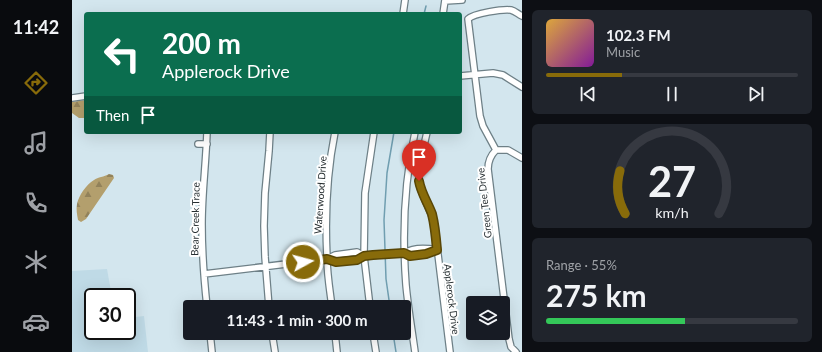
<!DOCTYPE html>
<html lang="en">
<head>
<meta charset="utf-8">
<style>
  :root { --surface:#171b24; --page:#20242c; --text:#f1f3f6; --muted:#9ea1a6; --line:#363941; --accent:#886b0a }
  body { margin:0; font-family:Lato,sans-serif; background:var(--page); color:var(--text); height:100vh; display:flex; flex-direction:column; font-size:15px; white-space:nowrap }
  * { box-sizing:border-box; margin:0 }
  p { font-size:13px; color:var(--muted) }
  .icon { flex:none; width:22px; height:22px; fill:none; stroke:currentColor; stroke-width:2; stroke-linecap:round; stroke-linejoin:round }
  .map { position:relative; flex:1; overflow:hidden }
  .panel { display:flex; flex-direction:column; gap:10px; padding:10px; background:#0d0f14; width:300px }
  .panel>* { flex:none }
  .hud { position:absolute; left:12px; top:12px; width:378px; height:122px; border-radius:4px; box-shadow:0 4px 16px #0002; background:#0b6e4f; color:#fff; overflow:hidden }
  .controls { position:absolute; left:394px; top:296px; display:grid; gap:8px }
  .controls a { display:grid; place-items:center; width:44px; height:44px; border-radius:4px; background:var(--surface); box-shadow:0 4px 16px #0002; font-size:20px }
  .speed { position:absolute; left:12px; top:288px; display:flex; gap:8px; font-size:20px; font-weight:700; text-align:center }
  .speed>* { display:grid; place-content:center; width:52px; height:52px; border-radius:50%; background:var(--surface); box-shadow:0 4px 16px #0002; line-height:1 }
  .speed .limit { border:2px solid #111; border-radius:6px; background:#fff; color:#111 }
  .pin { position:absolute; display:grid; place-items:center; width:34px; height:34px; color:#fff; margin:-41px -17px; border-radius:50% 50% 50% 0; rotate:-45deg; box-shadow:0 0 4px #0007 }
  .pin .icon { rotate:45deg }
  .me { position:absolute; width:44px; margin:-22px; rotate:83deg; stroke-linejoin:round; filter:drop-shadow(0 0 3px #0008) }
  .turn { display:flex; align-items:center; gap:14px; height:84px; padding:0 12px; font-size:18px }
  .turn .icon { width:52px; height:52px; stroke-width:2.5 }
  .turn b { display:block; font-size:28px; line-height:34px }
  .then { display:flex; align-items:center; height:38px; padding:0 12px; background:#0003; gap:8px; font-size:15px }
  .big { font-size:30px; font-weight:700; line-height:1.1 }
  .panel .tile { flex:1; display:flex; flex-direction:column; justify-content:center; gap:6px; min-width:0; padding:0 14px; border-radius:6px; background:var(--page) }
  .panel .dial { align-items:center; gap:0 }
  .dial svg { height:104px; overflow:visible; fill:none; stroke:var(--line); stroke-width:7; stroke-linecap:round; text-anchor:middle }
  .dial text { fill:var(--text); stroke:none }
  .song { display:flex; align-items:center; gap:12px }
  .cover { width:48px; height:48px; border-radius:6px; background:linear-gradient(135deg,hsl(40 70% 55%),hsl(290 70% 35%)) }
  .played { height:4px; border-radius:2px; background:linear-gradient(90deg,var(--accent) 30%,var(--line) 30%) }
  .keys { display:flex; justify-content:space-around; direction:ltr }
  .charge { height:6px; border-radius:3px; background:linear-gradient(90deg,#34c759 55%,var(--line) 0) }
  .trip { position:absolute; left:111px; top:300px; width:228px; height:40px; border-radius:4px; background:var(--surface); box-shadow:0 4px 16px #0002; font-weight:700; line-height:40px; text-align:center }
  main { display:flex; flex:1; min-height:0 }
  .dock { display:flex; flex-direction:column; width:72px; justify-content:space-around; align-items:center; background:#090b0e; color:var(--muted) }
  .dock .icon { width:28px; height:28px }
  .dock .selected { color:var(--accent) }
  .dock b { font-size:18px; color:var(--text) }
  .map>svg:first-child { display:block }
  .built { fill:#bfdae6 }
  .forest { fill:url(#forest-firs) }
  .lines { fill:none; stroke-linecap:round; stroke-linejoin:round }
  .stream { stroke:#709eb0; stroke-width:1.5 }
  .minor-casing { stroke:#6e8087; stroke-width:8 }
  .minor { stroke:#fff; stroke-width:5.5 }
  .route-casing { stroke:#584606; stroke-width:10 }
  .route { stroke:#886b0a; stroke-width:7 }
  .labels { text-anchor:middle; stroke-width:4; stroke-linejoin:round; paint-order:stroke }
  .street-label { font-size:10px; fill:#272f32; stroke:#fff }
</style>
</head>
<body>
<main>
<nav class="dock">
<b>11:42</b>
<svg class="icon selected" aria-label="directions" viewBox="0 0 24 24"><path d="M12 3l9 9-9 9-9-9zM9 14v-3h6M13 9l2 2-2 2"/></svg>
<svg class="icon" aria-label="music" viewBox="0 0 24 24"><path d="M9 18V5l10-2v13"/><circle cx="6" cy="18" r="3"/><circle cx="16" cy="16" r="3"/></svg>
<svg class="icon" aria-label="phone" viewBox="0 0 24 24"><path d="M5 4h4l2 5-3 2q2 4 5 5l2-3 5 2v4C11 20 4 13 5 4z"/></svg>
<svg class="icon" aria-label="climate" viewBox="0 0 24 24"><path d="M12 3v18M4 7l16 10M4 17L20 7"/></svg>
<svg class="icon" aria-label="car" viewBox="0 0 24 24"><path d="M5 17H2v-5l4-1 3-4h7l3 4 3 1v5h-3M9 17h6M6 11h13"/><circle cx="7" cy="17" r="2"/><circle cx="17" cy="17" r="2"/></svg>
</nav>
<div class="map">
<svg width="450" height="352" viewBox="0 0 450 352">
  <defs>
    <pattern id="forest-firs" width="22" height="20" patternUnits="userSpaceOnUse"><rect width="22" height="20" fill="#b39f6d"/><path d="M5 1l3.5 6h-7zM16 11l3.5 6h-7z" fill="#92825a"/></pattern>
  </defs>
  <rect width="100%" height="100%" fill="#d3e6ee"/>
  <!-- built -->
  <path class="built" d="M35,269L40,297H21V331H55V318L72,316L76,352H0V271Z"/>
  <!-- forest -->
  <path class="forest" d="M14,100V118H7L0,113V102Z
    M37,174L41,175L42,178L14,219L9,222L6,220C5,215 4,209 5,204C7,195 14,185 22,180C26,177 32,177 37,174Z"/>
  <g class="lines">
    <!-- stream -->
    <path class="stream" d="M352,14L354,6
      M318,307L314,279L312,220L315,173L322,132
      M321,333L324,352"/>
    <defs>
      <path id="minor" d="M373,1L390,0
        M331,14L333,0
        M371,14L373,0
        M388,76L421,73L431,75L450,87
        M0,98L14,96
        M355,132C352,147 344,172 348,187C352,199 358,210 362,222L378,352
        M126,144H135
        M424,150C418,156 416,161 416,169L437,339L439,347L444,352
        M424,150L411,126L408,116L396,19C402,13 431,9 439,10C443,11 446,14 450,16
        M424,150H436L450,158
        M333,253C342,247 354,248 365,250
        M255,259L264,262L285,260L292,256L333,253C343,258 355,254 365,250
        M132,274L255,259L263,255L285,252L292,256
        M135,307C132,279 130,252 130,224C130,193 134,163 135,132
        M197,307L193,257L192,226L193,193L197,151L198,132
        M260,307C258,291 255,274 255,258C253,217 255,172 263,132
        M298,307L292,256L293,193L302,132
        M138,333L140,352
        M200,333L203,352
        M263,333L265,352
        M301,333L304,352
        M343,352C340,330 336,307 334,285C330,233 332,183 343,132"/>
    </defs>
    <!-- minor casing -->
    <use href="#minor" class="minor-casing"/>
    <!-- minor -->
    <use href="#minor" class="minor"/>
  </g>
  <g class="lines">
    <defs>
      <path id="route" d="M231,262L255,259L264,262L285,260L292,256L301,255L332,253L338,256L354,254L365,250C364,238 363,226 360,214C356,203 349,193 347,181"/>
    </defs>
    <!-- route casing -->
    <use href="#route" class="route-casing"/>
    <!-- route -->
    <use href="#route" class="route"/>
  </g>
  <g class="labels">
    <!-- street labels -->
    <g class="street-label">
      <text transform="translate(248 195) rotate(-86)" y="4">Waterwood Drive</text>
      <text transform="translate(412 203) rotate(-96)" y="4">Green Tee Drive</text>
      <text transform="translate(123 219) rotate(-89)" y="4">Bear Creek Trace</text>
      <text transform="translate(380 299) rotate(83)" y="4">Applerock Drive</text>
    </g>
  </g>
</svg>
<div class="controls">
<a><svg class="icon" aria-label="layers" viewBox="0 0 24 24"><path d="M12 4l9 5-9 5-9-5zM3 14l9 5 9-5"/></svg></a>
</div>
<div class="speed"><div class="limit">30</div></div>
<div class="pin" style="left:347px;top:181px;background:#d93025"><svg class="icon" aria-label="arrive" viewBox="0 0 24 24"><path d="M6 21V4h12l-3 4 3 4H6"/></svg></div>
<svg class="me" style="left:231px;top:262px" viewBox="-20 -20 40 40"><circle r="17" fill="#886b0a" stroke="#fff" stroke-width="3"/><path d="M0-11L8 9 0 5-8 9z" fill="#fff"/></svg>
<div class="trip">11:43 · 1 min · 300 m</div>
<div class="hud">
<div class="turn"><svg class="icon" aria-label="left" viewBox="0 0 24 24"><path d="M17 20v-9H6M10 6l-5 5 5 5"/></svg><div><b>200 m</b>Applerock Drive</div></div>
<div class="then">Then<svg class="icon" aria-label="arrive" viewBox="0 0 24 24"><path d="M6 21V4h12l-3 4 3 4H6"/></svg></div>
</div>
</div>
<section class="panel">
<div class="tile">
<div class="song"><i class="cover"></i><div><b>102.3 FM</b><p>Music</p></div></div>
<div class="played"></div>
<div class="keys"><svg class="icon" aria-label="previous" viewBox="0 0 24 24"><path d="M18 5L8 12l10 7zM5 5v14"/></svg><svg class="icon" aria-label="pause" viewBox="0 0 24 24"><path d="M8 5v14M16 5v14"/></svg><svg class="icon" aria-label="next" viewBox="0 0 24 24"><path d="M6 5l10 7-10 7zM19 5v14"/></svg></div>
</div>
<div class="tile dial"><svg viewBox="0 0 100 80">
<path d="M14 69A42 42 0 1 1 86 69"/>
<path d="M14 69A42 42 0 0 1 10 36" stroke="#886b0a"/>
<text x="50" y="56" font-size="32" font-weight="700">27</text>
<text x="50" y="72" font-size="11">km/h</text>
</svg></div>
<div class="tile"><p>Range · 55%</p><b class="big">275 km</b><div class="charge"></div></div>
</section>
</main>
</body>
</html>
